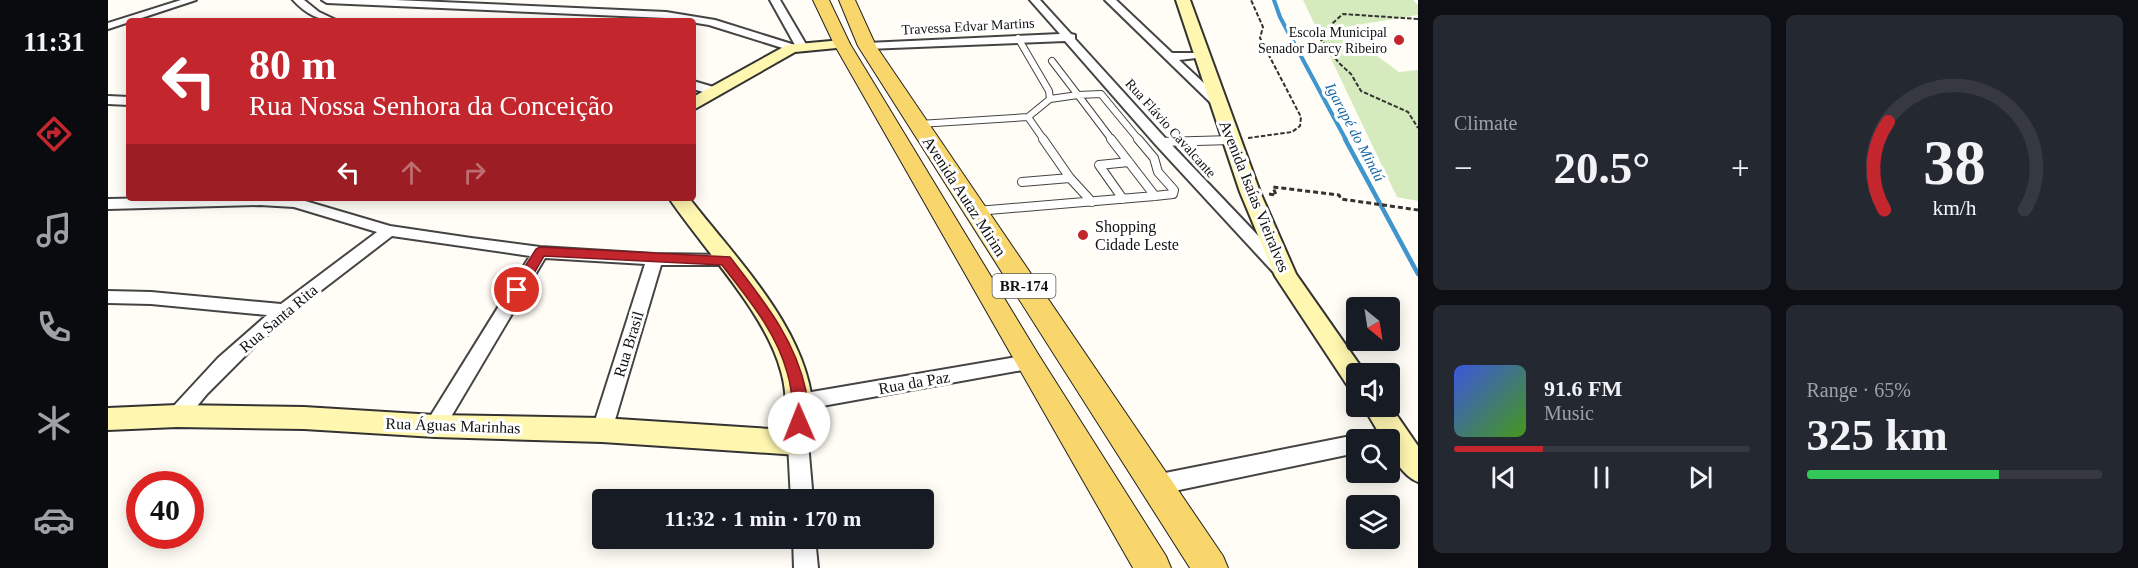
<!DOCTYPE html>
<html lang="en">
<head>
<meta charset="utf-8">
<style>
  :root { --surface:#171b24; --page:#242831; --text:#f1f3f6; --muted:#9ea1a6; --line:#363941; --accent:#c4262e }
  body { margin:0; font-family:"Times New Roman",serif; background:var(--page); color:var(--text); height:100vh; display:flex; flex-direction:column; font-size:22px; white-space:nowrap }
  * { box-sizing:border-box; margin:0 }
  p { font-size:20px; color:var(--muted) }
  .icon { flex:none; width:33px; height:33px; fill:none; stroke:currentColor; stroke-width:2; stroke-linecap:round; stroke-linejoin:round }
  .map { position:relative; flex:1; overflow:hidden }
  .sheet { display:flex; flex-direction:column; gap:15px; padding:15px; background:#0d0f14; width:720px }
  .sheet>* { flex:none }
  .hud { position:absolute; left:18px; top:18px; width:570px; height:183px; border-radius:6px; box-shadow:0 3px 15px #0003; background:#c4262e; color:#fff; overflow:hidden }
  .needle { width:39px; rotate:150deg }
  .controls { position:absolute; left:1238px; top:297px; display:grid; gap:12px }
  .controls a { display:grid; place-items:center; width:54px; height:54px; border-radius:6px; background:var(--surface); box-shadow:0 3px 15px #0003; font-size:30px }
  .speed { position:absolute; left:18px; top:471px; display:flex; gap:12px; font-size:30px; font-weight:700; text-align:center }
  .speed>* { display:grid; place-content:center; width:78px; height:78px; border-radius:50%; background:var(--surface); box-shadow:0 3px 15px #0003; line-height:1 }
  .speed .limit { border:9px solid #d22; background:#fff; color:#111 }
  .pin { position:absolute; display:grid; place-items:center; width:51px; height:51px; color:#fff; margin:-26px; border:3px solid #fff; border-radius:50%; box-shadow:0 2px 6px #0007 }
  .me { position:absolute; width:66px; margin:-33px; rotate:359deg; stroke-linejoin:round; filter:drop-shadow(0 0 4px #0008) }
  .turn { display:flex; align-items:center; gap:21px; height:126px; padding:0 24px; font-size:27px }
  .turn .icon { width:78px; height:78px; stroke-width:2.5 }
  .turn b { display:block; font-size:42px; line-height:51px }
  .lanes { display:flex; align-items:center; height:57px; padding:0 24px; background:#0003; justify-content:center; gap:30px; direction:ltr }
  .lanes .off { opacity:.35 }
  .big { font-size:45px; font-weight:800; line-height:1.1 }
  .sheet .tile { flex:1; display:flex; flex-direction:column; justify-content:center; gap:9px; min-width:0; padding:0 21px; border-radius:9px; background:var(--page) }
  .sheet .dial { align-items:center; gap:0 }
  .dial svg { height:156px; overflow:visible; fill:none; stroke:var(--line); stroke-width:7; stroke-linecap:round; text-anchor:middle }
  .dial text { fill:var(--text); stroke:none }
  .song { display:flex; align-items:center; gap:18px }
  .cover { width:72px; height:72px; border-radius:9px; background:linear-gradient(135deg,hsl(230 70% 55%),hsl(100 70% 35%)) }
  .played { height:6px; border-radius:3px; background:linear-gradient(90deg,var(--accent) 30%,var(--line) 30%) }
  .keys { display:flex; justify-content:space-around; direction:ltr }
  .heat { display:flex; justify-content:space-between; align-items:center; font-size:33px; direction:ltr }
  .charge { height:9px; border-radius:4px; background:linear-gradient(90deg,#34c759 65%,var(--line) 0) }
  .sheet .tiles { flex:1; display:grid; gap:15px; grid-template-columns:repeat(2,1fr) }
  .trip { position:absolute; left:484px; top:489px; width:342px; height:60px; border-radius:6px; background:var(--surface); box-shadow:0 3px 15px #0003; font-weight:800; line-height:60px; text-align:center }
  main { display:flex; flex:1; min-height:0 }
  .tabs { display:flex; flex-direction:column; width:108px; justify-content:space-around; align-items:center; background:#090b0e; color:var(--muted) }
  .tabs .icon { width:42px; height:42px }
  .tabs .selected { color:var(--accent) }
  .tabs b { font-size:27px; color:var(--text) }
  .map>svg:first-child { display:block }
  .green { fill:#d5ebbd }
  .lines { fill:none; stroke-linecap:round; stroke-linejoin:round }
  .stream-far1 { stroke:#3f96cf; stroke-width:4 }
  .stream { stroke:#3f96cf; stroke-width:4.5 }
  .lane-far1-casing { stroke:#444; stroke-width:8 }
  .lane-casing { stroke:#444; stroke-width:10 }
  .street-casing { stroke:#444; stroke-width:4 }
  .secondary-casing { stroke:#333; stroke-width:4 }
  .primary-casing { stroke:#222; stroke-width:2 }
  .path-far1 { stroke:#333; stroke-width:2; stroke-dasharray:4.5 2; stroke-linecap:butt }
  .path { stroke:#333; stroke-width:3; stroke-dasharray:5 3; stroke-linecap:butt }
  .lane-far1 { stroke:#fff; stroke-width:6 }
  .lane { stroke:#fff; stroke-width:8 }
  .street { fill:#fff; fill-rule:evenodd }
  .secondary { fill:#fff6b0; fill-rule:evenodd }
  .primary { fill:#f9d66b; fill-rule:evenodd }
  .route { fill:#c4262e; stroke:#7f191e; stroke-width:1.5 }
  .poi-dot { fill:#c4262e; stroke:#fff; stroke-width:2 }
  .labels { text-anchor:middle; stroke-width:6; stroke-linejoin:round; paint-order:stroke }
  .far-street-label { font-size:14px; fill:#111; stroke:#fff }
  .far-poi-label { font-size:14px; fill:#111; stroke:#fff; text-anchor:end }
  .far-water-label { font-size:15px; font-style:italic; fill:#1768a6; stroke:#fff }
  .shield { fill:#fff; stroke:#585858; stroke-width:1.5 }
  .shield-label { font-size:15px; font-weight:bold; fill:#111 }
  .street-label { font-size:16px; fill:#111; stroke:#fff }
  .poi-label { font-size:16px; fill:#111; stroke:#fff; text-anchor:start }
</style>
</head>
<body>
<main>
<nav class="tabs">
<b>11:31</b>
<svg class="icon selected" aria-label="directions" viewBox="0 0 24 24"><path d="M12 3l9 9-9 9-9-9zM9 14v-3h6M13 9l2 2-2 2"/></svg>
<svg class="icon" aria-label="music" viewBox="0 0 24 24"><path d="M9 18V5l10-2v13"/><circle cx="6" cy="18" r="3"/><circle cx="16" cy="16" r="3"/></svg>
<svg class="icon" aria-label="phone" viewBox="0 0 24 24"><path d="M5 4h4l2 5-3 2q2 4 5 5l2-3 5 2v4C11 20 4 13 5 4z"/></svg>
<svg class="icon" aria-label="climate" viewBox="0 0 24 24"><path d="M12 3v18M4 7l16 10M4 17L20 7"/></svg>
<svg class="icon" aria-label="car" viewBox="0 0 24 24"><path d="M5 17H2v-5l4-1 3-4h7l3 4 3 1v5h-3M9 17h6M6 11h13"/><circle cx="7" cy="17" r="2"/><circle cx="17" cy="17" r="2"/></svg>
</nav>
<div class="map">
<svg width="1310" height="568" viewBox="0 0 1310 568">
  <rect width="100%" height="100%" fill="#fffdf5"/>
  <!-- green -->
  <path class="green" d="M1195,0H1305L1310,5V15L1231,28L1291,72L1310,70V201L1289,197Z"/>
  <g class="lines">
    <!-- stream-far1 -->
    <path class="stream-far1" d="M1166,0L1172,17L1238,140"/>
    <!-- stream -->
    <path class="stream" d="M1237,139L1310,274"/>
    <defs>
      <path id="lane-far1" d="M910,38L941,91L942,99L920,117
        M942,99L970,95L944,61
        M811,124L920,117L936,140
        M1004,140L970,95L993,94L1031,140
        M1119,140H1124"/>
      <path id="lane" d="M935,139L962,178
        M1003,139L1047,196
        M1030,139L1046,158L1050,172L1066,190L1065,194L1047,196
        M1053,142L1124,140
        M914,182L962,178L984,202
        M1015,199L991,165L1021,162
        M869,211L1047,196"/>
      <path id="street" d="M73,0H88L0,29V23Z
        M185,0H196L211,12L230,21C211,21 198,14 185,0Z
        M214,0H287L558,12L607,20L687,45L662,0H672L699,46L684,51L601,25L558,18L219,3Z
        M922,0H932L963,34L967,35V39L1058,139L1179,266L1181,270L1179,274H1167L1048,145L957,41L759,49L753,46L759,43L952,34Z
        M997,0H1008L1064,53H1097V57L1071,60L1113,99L1115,102L1113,105H1105Z
        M585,81L609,88L611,91L605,95L585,89Z
        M0,96L21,97V105L0,104Z
        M54,198H187L282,226L363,238L432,247L547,254L617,255L623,256L625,260L623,264L617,265H553L504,430L501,436L494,438L487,436L484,430L537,264L437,258L334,432L327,434L320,432L317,426L320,420L422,256L284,236L202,299L149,344L99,394L76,422L69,424L62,422L59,416L62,410L110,358L159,315L43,304L0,303V291L43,292L173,304L269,232L186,207L152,205L0,209V199Z
        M920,355L926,357L929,362L926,367L920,369L692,410L685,408L682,402L685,396L692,394Z
        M1288,427L1295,430L1298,436L1295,442L1281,446V440H1259L1262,434Z
        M690,434L697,437L700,443L705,500H683L680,443L683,437Z
        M1248,435L1256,440H1248V453L1047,495L1040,492L1036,485L1040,478L1047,475Z
        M685,538H707L710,568H686Z"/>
      <path id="secondary" d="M1068,0H1082L1152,192L1188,274L1258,374H1248V388L1239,385L1167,276L1132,192Z
        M734,40L741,44L739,47L687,52L585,110V97L679,45Z
        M561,198H581C629,260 707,337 705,420C704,431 705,441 700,451L690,455L494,442L327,437L196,429L69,427L0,430V408L69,405L196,407L327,415L494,418L677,430C678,410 679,391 673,371C657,312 596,250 561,198Z
        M1281,404L1310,446V482C1295,476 1281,455 1281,440H1275L1255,406H1281Z"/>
      <path id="primary" d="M705,0H721L742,44L930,354L1058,556L1063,568H1025L726,44Z
        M731,0H747L768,46L1115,556L1120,568H1082L750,46Z"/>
    </defs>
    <!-- lane-far1 casing -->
    <use href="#lane-far1" class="lane-far1-casing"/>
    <!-- lane casing -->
    <use href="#lane" class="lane-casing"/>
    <!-- street casing -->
    <use href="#street" class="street-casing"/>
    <!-- secondary casing -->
    <use href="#secondary" class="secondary-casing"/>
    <!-- primary casing -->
    <use href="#primary" class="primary-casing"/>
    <!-- path-far1 -->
    <path class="path-far1" d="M1310,19L1235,14L1210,36L1231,63L1243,74L1253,91L1300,112L1310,128
      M1140,138L1184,132L1192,126L1193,117L1152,38L1155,27L1143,0"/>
    <!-- path -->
    <path class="path" d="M1161,194L1168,195L1165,187L1231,195L1233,199L1310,210"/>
    <!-- lane-far1 -->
    <use href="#lane-far1" class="lane-far1"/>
    <!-- lane -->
    <use href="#lane" class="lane"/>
    <!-- street -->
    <use href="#street" class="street"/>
    <!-- secondary -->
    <use href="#secondary" class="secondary"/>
    <!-- primary -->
    <use href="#primary" class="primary"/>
  </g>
  <!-- route -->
  <path class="route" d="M432,247L622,257C654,299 687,338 698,391C700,402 702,416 697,427L691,429L685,427C682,420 684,413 684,405C684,394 682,382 679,372C668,331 639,298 614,265L436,256L414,294H404L402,290L404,287L428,249Z"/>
  <!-- markers -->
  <g class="poi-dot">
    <circle cx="1291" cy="40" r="6"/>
    <circle cx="975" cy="235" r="6"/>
  </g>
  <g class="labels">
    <!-- far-street labels -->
    <g class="far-street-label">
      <text transform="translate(860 26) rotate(-3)" y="5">Travessa Edvar Martins</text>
      <text transform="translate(1063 128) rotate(48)" y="5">Rua Flávio Cavalcante</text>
    </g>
    <!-- far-poi labels -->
    <g class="far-poi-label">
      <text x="1279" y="37">Escola Municipal<tspan x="1279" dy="16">Senador Darcy Ribeiro</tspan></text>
    </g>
    <!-- far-water labels -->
    <g class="far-water-label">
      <text transform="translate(1247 132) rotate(62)" y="5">Igarapé do Mindú</text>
    </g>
    <!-- shield labels -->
    <rect class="shield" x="884.5" y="274" width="63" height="24" rx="4.5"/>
    <g class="shield-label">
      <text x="916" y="291">BR-174</text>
    </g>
    <!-- street labels -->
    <g class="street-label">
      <text transform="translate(857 196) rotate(57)" y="6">Avenida Autaz Mirim</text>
      <text transform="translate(1147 196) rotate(68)" y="6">Avenida Isaías Vieiralves</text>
      <text transform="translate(170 318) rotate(-40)" y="6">Rua Santa Rita</text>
      <text transform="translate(520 344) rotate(-73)" y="6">Rua Brasil</text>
      <text transform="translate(806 382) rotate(-10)" y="6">Rua da Paz</text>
      <text transform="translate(345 425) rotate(2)" y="6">Rua Águas Marinhas</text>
    </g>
    <!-- poi labels -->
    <g class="poi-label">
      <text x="987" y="232">Shopping<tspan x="987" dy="18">Cidade Leste</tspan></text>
    </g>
  </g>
</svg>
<div class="controls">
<a><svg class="needle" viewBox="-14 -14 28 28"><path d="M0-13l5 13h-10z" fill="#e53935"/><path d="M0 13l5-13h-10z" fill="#9ea1a6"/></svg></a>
<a><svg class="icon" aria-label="sound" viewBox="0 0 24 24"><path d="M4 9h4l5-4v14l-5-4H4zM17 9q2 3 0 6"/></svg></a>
<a><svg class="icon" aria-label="search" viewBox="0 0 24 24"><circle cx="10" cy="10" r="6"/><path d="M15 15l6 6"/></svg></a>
<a><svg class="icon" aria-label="layers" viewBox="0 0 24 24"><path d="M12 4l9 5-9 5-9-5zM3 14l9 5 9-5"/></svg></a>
</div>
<div class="speed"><div class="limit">40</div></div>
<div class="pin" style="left:409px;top:290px;background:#d93025"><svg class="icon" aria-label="arrive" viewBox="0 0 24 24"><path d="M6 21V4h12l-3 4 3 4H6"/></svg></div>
<svg class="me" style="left:691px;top:423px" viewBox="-20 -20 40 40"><circle r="19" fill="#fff"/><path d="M0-13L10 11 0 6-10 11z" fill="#c4262e"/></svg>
<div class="trip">11:32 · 1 min · 170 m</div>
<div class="hud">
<div class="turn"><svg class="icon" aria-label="left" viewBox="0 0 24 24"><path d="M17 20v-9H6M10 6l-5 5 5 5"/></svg><div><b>80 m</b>Rua Nossa Senhora da Conceição</div></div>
<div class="lanes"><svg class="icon" aria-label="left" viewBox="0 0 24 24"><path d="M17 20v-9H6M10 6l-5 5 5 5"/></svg><svg class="icon off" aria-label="ahead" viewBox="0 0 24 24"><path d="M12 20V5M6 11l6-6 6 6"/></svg><svg class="icon off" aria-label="right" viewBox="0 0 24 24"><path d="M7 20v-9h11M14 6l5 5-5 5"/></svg></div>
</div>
</div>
<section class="sheet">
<div class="tiles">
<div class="tile"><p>Climate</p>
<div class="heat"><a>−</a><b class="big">20.5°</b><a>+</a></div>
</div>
<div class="tile dial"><svg viewBox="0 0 100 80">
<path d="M14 69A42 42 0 1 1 86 69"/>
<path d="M14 69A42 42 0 0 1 16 24" stroke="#c4262e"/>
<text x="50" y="56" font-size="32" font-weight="700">38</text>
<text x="50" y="72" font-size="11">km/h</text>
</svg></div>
<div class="tile">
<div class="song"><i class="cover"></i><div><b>91.6 FM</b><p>Music</p></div></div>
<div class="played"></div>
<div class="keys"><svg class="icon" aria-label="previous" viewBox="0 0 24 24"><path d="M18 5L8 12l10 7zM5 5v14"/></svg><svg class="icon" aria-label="pause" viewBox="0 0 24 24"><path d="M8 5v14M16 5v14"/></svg><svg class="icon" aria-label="next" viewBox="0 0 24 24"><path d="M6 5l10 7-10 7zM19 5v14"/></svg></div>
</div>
<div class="tile"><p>Range · 65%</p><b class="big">325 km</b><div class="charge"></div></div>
</div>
</section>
</main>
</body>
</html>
